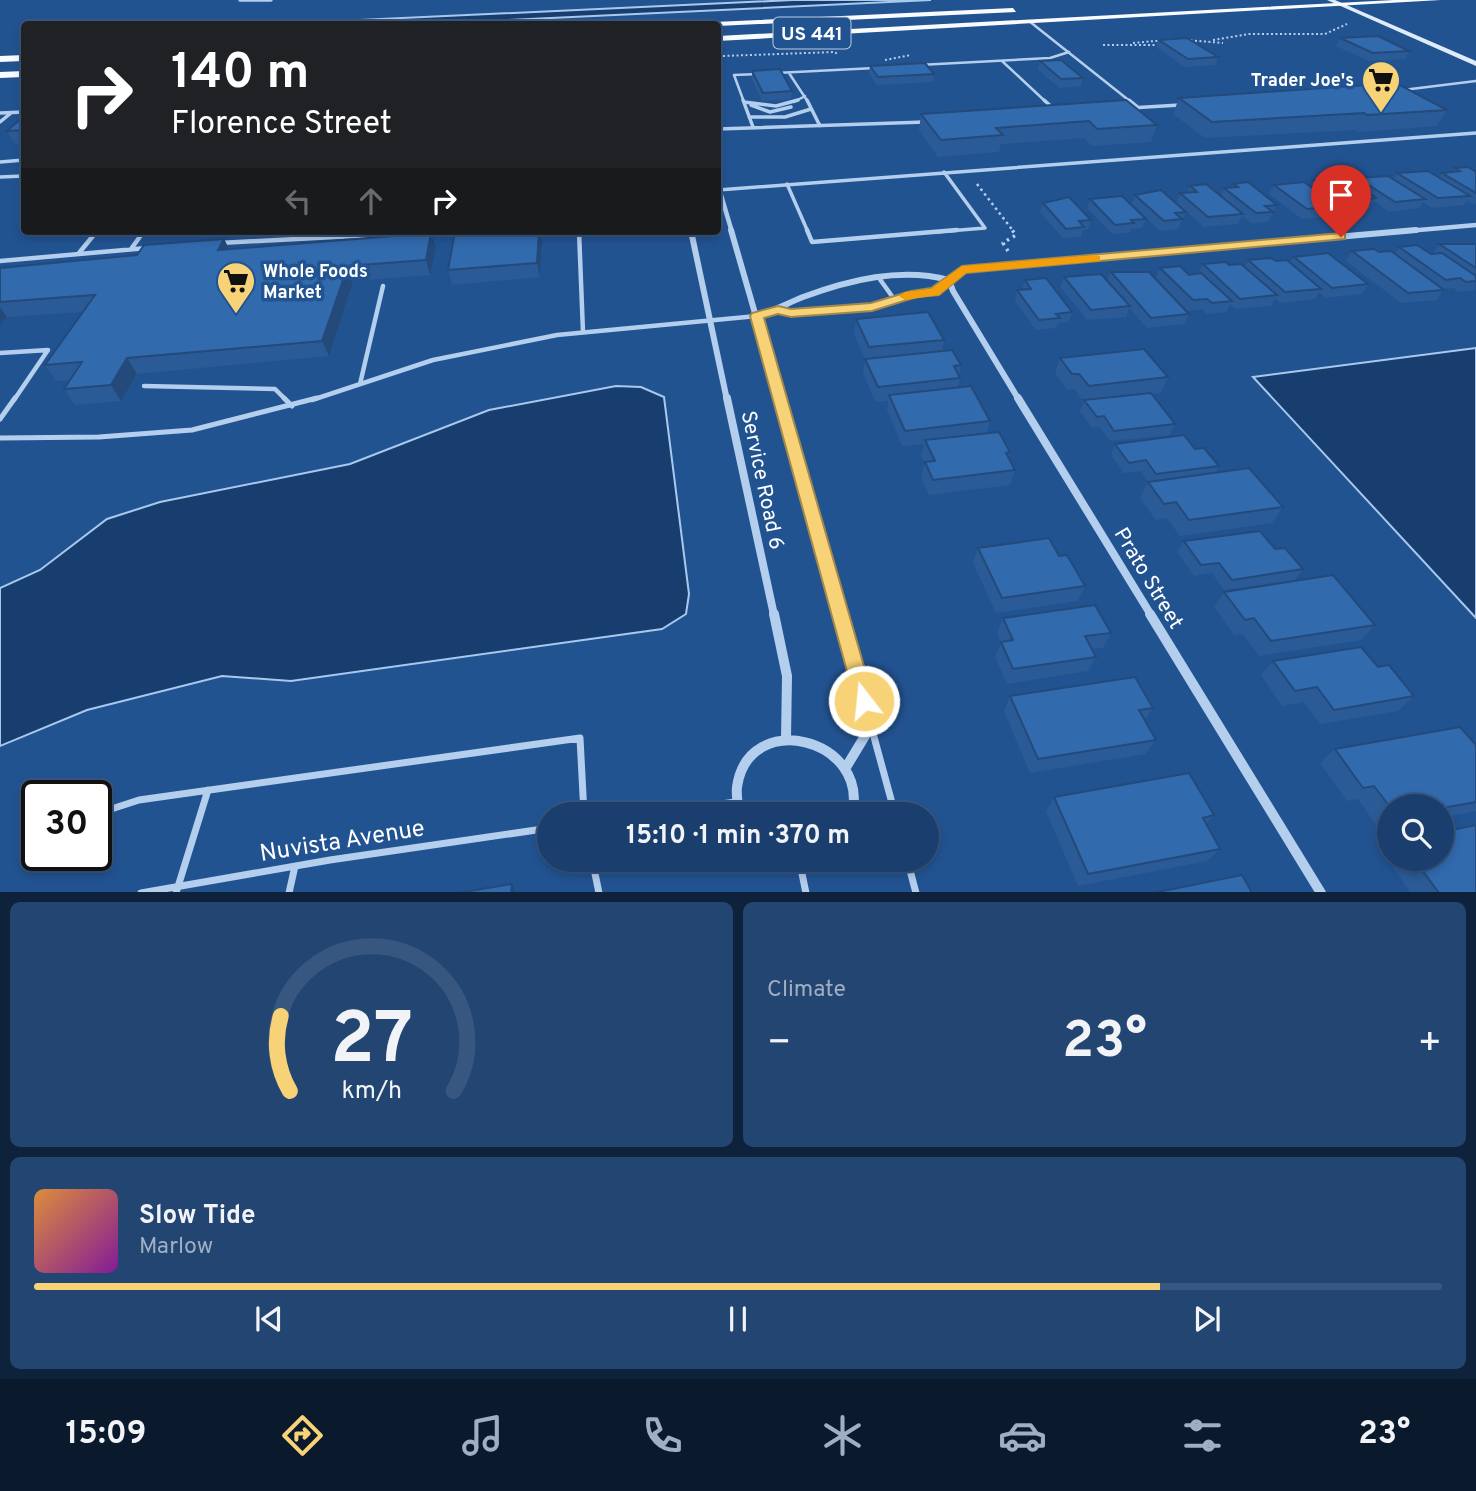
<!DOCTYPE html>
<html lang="en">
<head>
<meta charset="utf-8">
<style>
  :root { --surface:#1a3e6d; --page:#234572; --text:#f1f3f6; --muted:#9faec2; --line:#385780; --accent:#f8d276 }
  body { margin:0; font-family:Overpass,sans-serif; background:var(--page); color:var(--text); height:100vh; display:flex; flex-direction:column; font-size:26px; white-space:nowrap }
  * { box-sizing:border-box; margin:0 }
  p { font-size:23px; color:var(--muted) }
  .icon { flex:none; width:38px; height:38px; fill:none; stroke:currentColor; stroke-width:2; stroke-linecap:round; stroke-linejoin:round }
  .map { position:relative; height:892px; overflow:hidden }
  .panel { display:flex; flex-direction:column; gap:10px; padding:10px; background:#0e223c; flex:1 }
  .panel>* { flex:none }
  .top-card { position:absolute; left:21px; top:21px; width:700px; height:214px; border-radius:7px; box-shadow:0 4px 10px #0003,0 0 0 2px var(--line); background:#202124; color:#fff; overflow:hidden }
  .fabs { position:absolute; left:1377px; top:794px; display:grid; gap:14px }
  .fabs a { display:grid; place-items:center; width:77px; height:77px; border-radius:50%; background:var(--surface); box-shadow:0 4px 10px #0003,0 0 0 2px var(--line); font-size:35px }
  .speed { position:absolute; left:21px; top:780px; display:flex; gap:14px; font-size:35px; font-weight:700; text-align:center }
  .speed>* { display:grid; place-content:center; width:91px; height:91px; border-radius:50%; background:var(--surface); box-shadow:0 4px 10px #0003,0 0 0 2px var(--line); line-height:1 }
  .speed .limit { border:4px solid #111; border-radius:10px; background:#fff; color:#111 }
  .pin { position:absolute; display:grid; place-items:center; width:60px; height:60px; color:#fff; margin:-72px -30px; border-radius:50% 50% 50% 0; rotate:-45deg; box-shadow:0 0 7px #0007 }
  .pin .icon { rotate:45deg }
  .me { position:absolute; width:77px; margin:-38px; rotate:344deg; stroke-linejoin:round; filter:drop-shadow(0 0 5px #0008) }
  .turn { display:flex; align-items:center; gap:24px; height:147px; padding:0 35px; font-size:32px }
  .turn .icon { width:91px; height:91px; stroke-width:2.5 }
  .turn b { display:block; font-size:49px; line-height:60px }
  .lanes { display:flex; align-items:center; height:66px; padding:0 35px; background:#0003; justify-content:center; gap:35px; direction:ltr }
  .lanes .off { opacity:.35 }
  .big { font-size:52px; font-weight:700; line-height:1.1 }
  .panel .tile { flex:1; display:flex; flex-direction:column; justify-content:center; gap:10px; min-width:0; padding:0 24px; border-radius:10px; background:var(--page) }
  .panel .dial { align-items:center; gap:0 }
  .dial svg { height:182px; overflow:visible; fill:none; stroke:var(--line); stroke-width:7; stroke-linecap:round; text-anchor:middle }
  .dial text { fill:var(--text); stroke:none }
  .song { display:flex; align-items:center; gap:21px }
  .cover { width:84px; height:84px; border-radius:10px; background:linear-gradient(135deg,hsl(30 70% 55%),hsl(290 70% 35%)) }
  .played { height:7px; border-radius:4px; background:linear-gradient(90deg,var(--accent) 80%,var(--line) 80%) }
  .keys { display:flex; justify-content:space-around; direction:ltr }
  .heat { display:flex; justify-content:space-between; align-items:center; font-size:38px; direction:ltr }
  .panel .tiles { flex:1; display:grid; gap:10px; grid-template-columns:1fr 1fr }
  .tile:last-child { grid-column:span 2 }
  .trip { position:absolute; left:537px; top:802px; width:402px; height:70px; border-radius:35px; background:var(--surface); box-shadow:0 4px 10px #0003,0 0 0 2px var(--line); font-weight:700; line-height:70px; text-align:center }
  .menu { display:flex; height:112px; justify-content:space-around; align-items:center; background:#0a192c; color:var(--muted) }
  .menu .icon { width:49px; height:49px }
  .menu .selected { color:var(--accent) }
  .menu b { font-size:32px; color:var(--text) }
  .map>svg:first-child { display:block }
  .water { fill:#183e70; stroke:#a8c9ee; stroke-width:2 }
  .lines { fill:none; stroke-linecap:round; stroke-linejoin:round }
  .path-far2 { stroke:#b4ceed; stroke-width:2; stroke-dasharray:2 2.5; stroke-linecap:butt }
  .path-far1 { stroke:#b4ceed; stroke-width:2.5; stroke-dasharray:2.5 3.5; stroke-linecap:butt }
  .path { stroke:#b4ceed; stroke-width:3.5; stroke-dasharray:2.5 4.5; stroke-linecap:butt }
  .lane-far4 { stroke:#b4ceed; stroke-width:2.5 }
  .lane-far3 { stroke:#b4ceed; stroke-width:3.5 }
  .lane-far2 { stroke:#b4ceed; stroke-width:4.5 }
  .lane-far1 { stroke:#b4ceed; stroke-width:5 }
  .lane { stroke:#b4ceed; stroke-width:7 }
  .street-far4 { stroke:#b4ceed; stroke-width:3.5 }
  .street-far3 { stroke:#b4ceed; stroke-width:4.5 }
  .street-far2 { stroke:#b4ceed; stroke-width:6 }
  .street-far1 { stroke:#b4ceed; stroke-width:8 }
  .street { stroke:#b4ceed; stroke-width:10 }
  .secondary { fill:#dfebfa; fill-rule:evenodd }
  .primary { fill:#f9fbff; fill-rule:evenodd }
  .wall { fill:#2b5b96 }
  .shaded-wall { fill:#234a7a }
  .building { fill:#326aae; stroke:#234a7a; stroke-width:2 }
  .route { fill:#f8d276; stroke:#a1884d; stroke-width:2 }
  .slow { fill:#f59e0b }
  .labels { text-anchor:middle; stroke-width:7; stroke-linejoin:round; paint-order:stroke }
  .far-poi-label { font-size:18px; font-weight:bold; fill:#fff; stroke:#225391; text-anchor:end }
  .shield { fill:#225391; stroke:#bdcbde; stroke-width:2 }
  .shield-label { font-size:19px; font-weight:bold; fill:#fff }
  .street-label { font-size:21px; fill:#fff; stroke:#225391 }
  .near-street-label { font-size:24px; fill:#fff; stroke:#225391 }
</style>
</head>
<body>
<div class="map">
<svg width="1476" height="893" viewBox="0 0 1476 893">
  <rect width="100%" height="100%" fill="#225391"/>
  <!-- water -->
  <path class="water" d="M793,0H931L426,24H273Z
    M1476,348V618L1253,377Z
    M616,386L641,387L664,397L689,594L686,614L662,629L291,681L222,676L87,710L0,746V588L40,570L107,519L160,502L350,464L489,410Z"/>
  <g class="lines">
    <!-- path-far2 -->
    <path class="path-far2" d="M1186,40L1223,43
      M1213,40L1249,34H1325L1347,24
      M1133,43L1177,39
      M1103,45H1160
      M723,56L835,52L838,55
      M885,60L911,55"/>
    <!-- path-far1 -->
    <path class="path-far1" d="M977,184L1014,232"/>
    <!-- path -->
    <path class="path" d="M1008,251L1003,243L1016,235L1012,230"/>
    <!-- lane-far4 -->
    <path class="lane-far4" d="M1029,21L1131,102
      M1002,61L1046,102
      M919,65L1050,58L1069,52
      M776,73L875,68
      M789,73L808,102
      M1403,90L1476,81
      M744,102L734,75L759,74
      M794,102L805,96"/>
    <!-- lane-far3 -->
    <path class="lane-far3" d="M743,100L753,127
      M807,100L820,126
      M1044,100L1054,109
      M1129,100L1139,108
      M744,102L776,106L798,100
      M751,105L770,112L791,107
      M1130,108L1180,105
      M0,113L24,112
      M749,117H785L811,109
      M0,122L11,113
      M718,129L925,122
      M0,162L24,160
      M0,177L24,176
      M787,184L808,232
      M718,190L1476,133
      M430,232L449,231
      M936,232L985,228L944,172"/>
    <!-- lane-far2 -->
    <path class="lane-far2" d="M807,230L812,242L957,230
      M579,231L583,332
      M219,243L449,231
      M131,249L144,231
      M79,253L97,231
      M0,261L147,248
      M879,278L894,299
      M0,353L48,350L14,400
      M360,384L383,286
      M144,386L275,389L286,400
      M312,400L433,360L557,335L757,316"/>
    <!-- lane-far1 -->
    <path class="lane-far1" d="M284,398L292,406
      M0,419L15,398
      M0,438L99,437L192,430L317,398"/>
    <!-- lane -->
    <path class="lane" d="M871,726L895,814
      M96,814L139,800L580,738L584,814
      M653,814L735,802
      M25,845L37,840
      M592,859L599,893
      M799,859L806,893
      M907,859L916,893
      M141,893L330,860L550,828
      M176,893L208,790
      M289,893L295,866"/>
    <!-- street-far4 -->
    <path class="street-far4" d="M240,0H271"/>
    <!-- street-far3 -->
    <path class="street-far3" d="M718,185L732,232
      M1396,232L1476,225"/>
    <!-- street-far2 -->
    <path class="street-far2" d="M731,230L780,400
      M691,231L727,400
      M949,280L953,291L1019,400
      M778,310L791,313L872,307L916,293L935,292L962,270L1416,230
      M757,316C773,311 788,303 803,297C849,280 901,267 949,280"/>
    <!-- street-far1 -->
    <path class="street-far1" d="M727,398L774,615
      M780,398L840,615
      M1018,398L1151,615"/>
    <!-- street -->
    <path class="street" d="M774,614L787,676L786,738
      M840,614L871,726L845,769
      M1150,614L1321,893
      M739,814C738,806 736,795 737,787C748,708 870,738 852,814"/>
    <!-- secondary -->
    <path class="secondary" d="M1327,0H1335L1476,61V66Z"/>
    <!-- primary -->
    <path class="primary" d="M1394,0H1441L718,41V36Z
      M1013,8L1016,12L718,26L711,24L715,22Z
      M24,55V61L0,62V56Z
      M24,71V77L0,78V72Z"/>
  </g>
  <!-- wall -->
  <path class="wall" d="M1340,38L1409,51L1405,59L1369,61L1336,46Z
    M1159,40L1218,57L1215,65L1185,67L1156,47Z
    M1040,61L1083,78L1081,86L1059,88L1038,69Z
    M870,66L934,74L933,82L877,85L869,74Z
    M752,71L792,91L791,99L762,101L752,79Z
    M1179,98L1447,110L1437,126L1359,132L1355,130L1205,138L1173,114Z
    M1126,100L1157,125L1151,142L1092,146L1084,138L1001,144L999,152L938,157L919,130L921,114Z
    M24,116V144H15L7,131Z
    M1455,168L1476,172V204H1473L1467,201L1464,205L1432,208L1423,202L1419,208L1389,212L1374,201L1370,208H1366L1363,213L1346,215L1336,208L1332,216L1302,219L1269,194L1274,185L1311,187L1314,180L1355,185L1358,178L1394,179L1397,173L1440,177L1442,173L1453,172Z
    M1233,184L1277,205L1268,222L1251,223L1242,216L1238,224L1204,227L1176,203L1180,193H1187L1190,186L1221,196L1224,188H1231Z
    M1135,195L1186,212L1178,229L1160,231L1132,204Z
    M1090,199L1146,219L1142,228L1131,229L1130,233L1112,234L1087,208Z
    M1043,203L1091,220L1088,229L1083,230L1081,237L1063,238L1040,212Z
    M462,231H540L542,240L540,277L452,285L448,270Z
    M224,239L229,249L436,248L430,275L353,281L329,356L137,374L121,401L75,405L64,389L70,380L56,381L45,365L83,312L7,317L0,325V268L137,255Z
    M1439,244H1476L1475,290L1459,292L1453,288L1444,289L1437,300L1401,303L1346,261L1352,251L1395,254L1399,247L1433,254Z
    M1294,257L1368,284L1362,294L1326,298L1319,292L1315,299L1280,303L1275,299L1271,306L1235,309L1230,305L1227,312L1207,314L1202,309L1188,311L1156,278L1160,268L1189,275L1199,274L1203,264L1229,265L1245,267L1248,260L1290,263Z
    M1111,272L1189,314L1185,324L1147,328L1129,308L1126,317L1087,320L1060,287L1064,277L1107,281Z
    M1025,280L1072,312L1069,322L1058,323L1056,328L1036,330L1015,301L1017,290H1022Z
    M856,319L944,340L942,351L961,365L959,375L960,378L958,388L990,421L987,433L1010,452L1009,458L1015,470L1010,485L929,495L921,478L925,463L921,456L924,444L902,446L887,410L888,401L876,402L863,374L865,359L854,334Z
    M1060,358L1168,377L1161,393L1152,394L1175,424L1170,435L1110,441L1100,427L1092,428L1080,411L1084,402L1074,389L1067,390L1055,373Z
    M1115,444L1195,449L1219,466L1215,473L1283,507L1272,523L1180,536L1167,518L1156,520L1140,498L1148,482L1141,471L1124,473L1111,455Z
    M1184,541L1275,549L1303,569L1295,580L1224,590L1212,573L1194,576L1177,552Z
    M978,548L1085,586L1078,601L996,613L973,563Z
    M1224,592L1375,625L1361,640L1259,656L1243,634L1234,635L1214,607Z
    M1003,618L1111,633L1103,648L1092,649L1096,657L1088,671L1007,684L995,657L1001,643L997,633Z
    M1273,661L1378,667L1414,696L1398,711L1320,724L1304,702L1282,706L1261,675Z
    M1010,696L1153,708L1145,720L1156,740L1145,754L1030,773L1004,711Z
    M1476,745V811L1442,818V807H1390V828L1379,830L1358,799L1347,801L1320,763L1335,749Z
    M1054,797L1214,815L1206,823L1220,849L1207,861L1078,886L1046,811Z
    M1390,847V859H1442L1476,893H1411L1382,852Z"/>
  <!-- shaded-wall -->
  <path class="shaded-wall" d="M539,231H540L542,240L540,277L537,263Z
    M431,233L436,248L430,275L426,260Z
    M224,239L231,253L218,250Z
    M348,266L353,281L329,356L322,341Z
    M0,307L7,317L0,325Z
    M127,358L137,374L121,401L111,385Z
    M512,884L516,893H511Z"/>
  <!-- building -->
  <path class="building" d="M1378,36L1409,51L1373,53L1340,38Z
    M1187,38L1218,57L1188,59L1159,40Z
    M1061,60L1083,78L1061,79L1040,61Z
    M925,63L934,74L878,77L870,66Z
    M780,69L792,91L763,93L752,71Z
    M1396,83L1447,110L1367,115L1364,113L1212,122L1179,98Z
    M1126,100L1157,125L1097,129L1089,121L996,128L1003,135L941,140L921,114Z
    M24,116V130L7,131Z
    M1468,167L1476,172V193L1442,173L1460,171L1455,168Z
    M1428,171L1470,196L1438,198L1397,173Z
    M1388,176L1425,199L1395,202L1358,178Z
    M1344,178L1376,198L1362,200L1368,204L1351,205L1314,180Z
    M1248,182L1277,205L1265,206L1273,212L1256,213L1224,188L1238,187L1233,184Z
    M1304,182L1338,206L1307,209L1274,185Z
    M1206,184L1243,214L1208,217L1180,193L1197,192L1190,186Z
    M1161,190L1186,212L1175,213L1182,219L1164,221L1135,195Z
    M1122,196L1146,219L1131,220L1134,223L1115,225L1090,199Z
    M1069,197L1091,220L1079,221L1084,227L1066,229L1043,203Z
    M462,231H539L537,263L448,270L455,232Z
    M431,233L426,260L348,266L322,341L127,358L111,385L64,389L82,362L45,365L95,295L0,302V268L137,255L144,245L224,239L218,250Z
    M1439,244H1476V268Z
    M1417,245L1431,254L1442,253L1476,276V281L1466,282L1460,278L1446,280L1399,247Z
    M1374,249L1379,252L1391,251L1444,290L1408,293L1352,251Z
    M1328,253L1368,284L1332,288L1294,257Z
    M1271,258L1276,261L1287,260L1321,289L1285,292L1248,260Z
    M1226,262L1229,265L1241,264L1277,295L1240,299L1203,264Z
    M1180,266L1189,275L1201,273L1232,301L1212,303L1207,299L1193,300L1160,268Z
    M1111,272H1149L1189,314L1151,318Z
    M1101,274L1130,306L1091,310L1064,277Z
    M1046,278L1072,312L1056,314L1060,318L1039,320L1017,290L1031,289L1025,280Z
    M928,312L944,340L869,347L856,319Z
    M1144,349L1168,377L1089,386L1079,374H1072L1060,358Z
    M952,350L961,365L954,366L960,378L878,387L865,359Z
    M971,386L990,421L905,431L889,395Z
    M1151,393L1175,424L1114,431L1104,416L1097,417L1084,400Z
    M999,432L1010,452L1006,453L1015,470L933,480L925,462L935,461L925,440Z
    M1184,435L1195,449L1204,448L1219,466L1156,474L1146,460L1129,463L1115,444Z
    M1249,468L1283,507L1189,520L1176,502L1164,504L1148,482Z
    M1260,531L1275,549L1285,548L1303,569L1232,580L1219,563L1201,565L1184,541Z
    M1049,538L1059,556L1067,555L1085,586L1002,598L978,548Z
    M1333,575L1375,625L1271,641L1254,618L1245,620L1224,592Z
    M1095,605L1111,633L1085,636L1096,657L1013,669L1001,642L1013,640L1003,618Z
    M1361,647L1378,667L1389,665L1414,696L1334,710L1317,687L1295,691L1273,661Z
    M1135,677L1153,708L1139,710L1156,740L1038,759L1010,696Z
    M1460,727L1476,745V802L1442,808V807H1390L1374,786L1363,788L1335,749Z
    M1189,773L1214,815L1203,818L1220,849L1088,874L1054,797Z
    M1476,825V893H1439L1414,859H1442V832Z
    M1242,875L1252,893H1153Z
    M512,884L511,893H458Z"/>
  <!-- route -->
  <path class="route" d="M1341,233L1345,234V239L966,273L939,295L917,297L872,311L791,317L778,314L764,318L874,701L871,708L864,710L857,708L750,316L752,313L778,306L791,309L871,303L911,291L931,288L962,266Z"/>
  <!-- slow -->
  <path class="slow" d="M1096,255L1100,256V261L966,273L939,295L905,300L899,296L905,292L931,289L962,266Z"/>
  <!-- icons -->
  <defs>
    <symbol id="supermarket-pin" viewBox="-11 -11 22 30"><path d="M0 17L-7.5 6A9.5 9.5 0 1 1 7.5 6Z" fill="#f8d276" stroke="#225391"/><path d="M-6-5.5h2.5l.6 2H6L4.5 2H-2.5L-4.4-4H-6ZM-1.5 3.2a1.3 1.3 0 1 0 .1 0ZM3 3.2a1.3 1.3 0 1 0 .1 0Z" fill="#111"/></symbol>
  </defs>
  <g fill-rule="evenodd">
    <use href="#supermarket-pin" x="1359" y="58" width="44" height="60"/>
    <use href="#supermarket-pin" x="214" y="259" width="44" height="60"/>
  </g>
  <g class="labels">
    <!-- far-poi labels -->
    <g class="far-poi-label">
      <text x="1354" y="86">Trader Joe's</text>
      <text x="263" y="277" text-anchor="start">Whole Foods<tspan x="263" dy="21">Market</tspan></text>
    </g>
    <!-- shield labels -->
    <rect class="shield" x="773.5" y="17.5" width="77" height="31" rx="5"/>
    <g class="shield-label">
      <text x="812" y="40">US 441</text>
    </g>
    <!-- street labels -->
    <g class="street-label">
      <text transform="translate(763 480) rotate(78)" y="7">Service Road 6</text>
      <text transform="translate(1149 578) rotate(59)" y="7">Prato Street</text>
    </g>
    <!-- near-street labels -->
    <g class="near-street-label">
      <text transform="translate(342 840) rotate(-9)" y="8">Nuvista Avenue</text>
    </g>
  </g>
</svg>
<div class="fabs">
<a><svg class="icon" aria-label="search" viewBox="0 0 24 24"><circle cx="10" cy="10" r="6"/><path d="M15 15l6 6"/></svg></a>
</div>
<div class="speed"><div class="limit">30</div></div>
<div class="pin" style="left:1341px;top:237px;background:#d93025"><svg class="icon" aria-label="arrive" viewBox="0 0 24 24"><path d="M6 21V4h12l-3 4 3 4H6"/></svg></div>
<svg class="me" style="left:864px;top:701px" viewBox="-20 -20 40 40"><circle r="17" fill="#f8d276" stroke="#fff" stroke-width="3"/><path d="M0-11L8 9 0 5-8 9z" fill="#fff"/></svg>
<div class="trip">15:10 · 1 min · 370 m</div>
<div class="top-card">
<div class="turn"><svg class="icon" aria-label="right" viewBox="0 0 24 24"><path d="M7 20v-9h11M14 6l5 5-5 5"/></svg><div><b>140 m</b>Florence Street</div></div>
<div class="lanes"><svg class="icon off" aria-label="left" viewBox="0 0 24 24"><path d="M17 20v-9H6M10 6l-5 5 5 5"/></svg><svg class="icon off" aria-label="ahead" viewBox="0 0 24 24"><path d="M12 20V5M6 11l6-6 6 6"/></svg><svg class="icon" aria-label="right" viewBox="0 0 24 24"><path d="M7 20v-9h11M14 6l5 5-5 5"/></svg></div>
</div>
</div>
<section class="panel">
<div class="tiles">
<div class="tile dial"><svg viewBox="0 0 100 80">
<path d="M14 69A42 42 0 1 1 86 69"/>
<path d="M14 69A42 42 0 0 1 10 36" stroke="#f8d276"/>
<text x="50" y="56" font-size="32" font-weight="700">27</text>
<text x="50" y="72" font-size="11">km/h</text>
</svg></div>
<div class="tile"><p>Climate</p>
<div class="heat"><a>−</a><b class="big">23°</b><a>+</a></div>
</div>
<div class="tile">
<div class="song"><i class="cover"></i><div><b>Slow Tide</b><p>Marlow</p></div></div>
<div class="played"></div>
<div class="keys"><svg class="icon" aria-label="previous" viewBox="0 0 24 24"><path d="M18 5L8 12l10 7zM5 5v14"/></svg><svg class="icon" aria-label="pause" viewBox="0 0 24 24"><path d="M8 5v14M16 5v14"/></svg><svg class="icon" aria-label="next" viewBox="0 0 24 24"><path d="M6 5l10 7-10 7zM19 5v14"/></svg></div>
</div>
</div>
</section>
<nav class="menu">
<b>15:09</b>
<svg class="icon selected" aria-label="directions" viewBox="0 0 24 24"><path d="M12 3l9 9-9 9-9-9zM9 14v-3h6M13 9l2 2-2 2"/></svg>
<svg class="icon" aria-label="music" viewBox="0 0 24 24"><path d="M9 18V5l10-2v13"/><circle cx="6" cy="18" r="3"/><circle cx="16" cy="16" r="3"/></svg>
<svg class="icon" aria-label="phone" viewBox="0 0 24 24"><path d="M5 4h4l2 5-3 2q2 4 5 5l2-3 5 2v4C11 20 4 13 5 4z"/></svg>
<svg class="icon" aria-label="climate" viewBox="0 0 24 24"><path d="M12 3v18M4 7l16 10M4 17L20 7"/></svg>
<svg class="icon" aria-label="car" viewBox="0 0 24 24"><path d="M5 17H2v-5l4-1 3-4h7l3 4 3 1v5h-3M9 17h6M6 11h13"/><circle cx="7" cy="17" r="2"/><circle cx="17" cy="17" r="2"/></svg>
<svg class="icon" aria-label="filters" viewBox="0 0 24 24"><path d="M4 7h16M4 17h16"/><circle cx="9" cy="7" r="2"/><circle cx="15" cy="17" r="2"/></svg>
<b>23°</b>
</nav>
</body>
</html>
